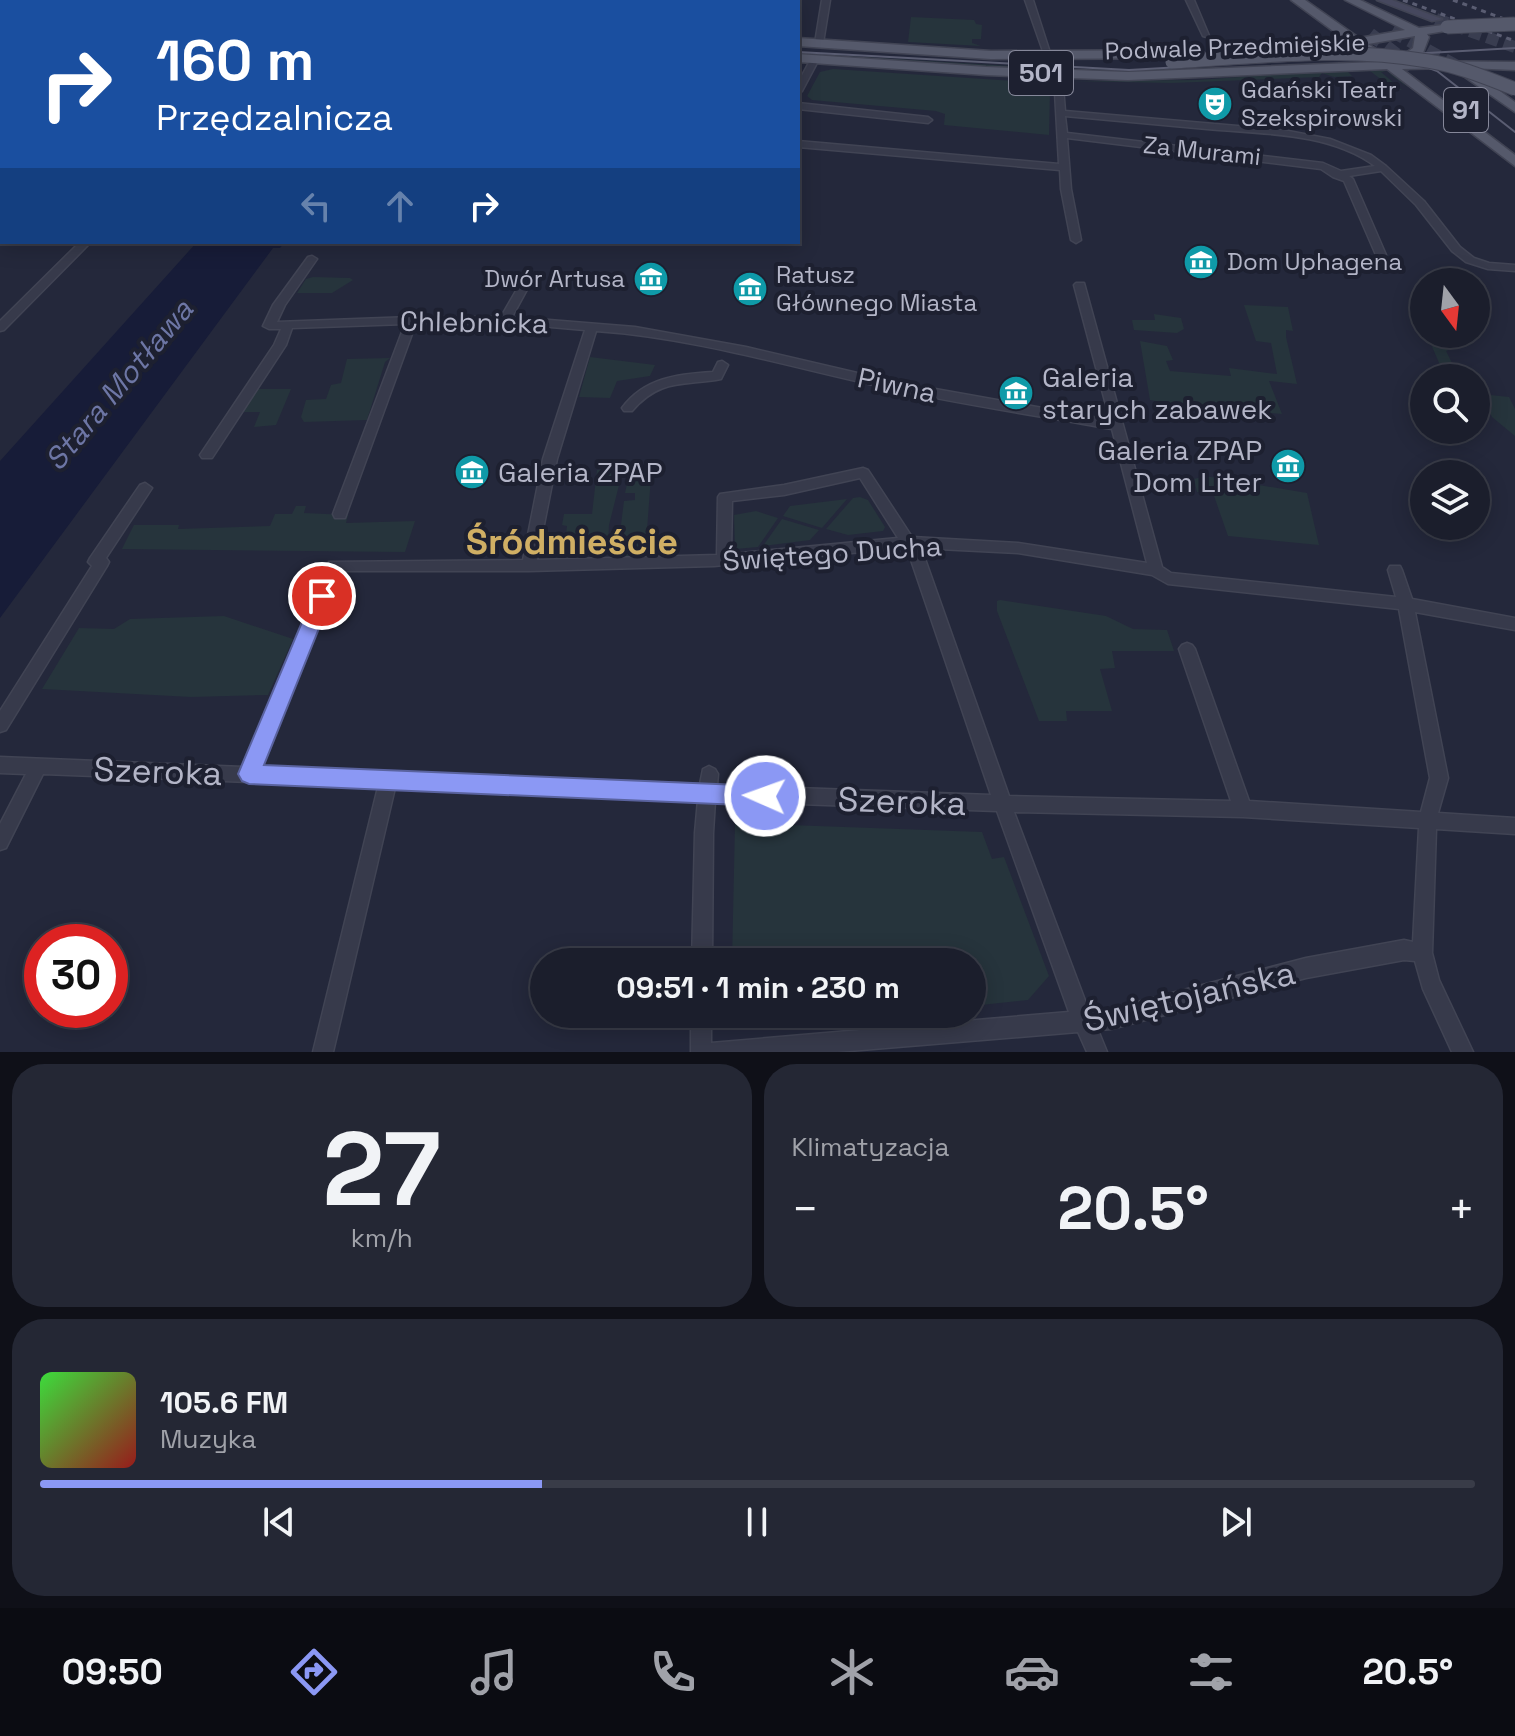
<!DOCTYPE html>
<html lang="pl">
<head>
<meta charset="utf-8">
<style>
  :root { --surface:#1b1e2c; --page:#242734; --text:#f1f3f6; --muted:#a0a2a9; --line:#393c48; --accent:#8b98f4 }
  body { margin:0; font-family:"Space Grotesk",sans-serif; background:var(--page); color:var(--text); height:100vh; display:flex; flex-direction:column; font-size:30px; white-space:nowrap }
  * { box-sizing:border-box; margin:0 }
  p { font-size:26px; color:var(--muted) }
  .icon { flex:none; width:44px; height:44px; fill:none; stroke:currentColor; stroke-width:2; stroke-linecap:round; stroke-linejoin:round }
  .map { position:relative; height:1052px; overflow:hidden }
  .panel { display:flex; flex-direction:column; gap:12px; padding:12px; background:#0f1018; flex:1 }
  .panel>* { flex:none }
  .guide { position:absolute; left:0px; top:0px; width:800px; height:244px; box-shadow:0 4px 20px #0003,0 0 0 2px var(--line); background:#1a4fa0; color:#fff; overflow:hidden }
  .needle { width:52px; rotate:165deg }
  .controls { position:absolute; left:1410px; top:268px; display:grid; gap:16px }
  .controls a { display:grid; place-items:center; width:80px; height:80px; border-radius:50%; background:var(--surface); box-shadow:0 4px 20px #0003,0 0 0 2px var(--line); font-size:40px }
  .speed { position:absolute; left:24px; top:924px; display:flex; gap:16px; font-size:40px; font-weight:700; text-align:center }
  .speed>* { display:grid; place-content:center; width:104px; height:104px; border-radius:50%; background:var(--surface); box-shadow:0 4px 20px #0003,0 0 0 2px var(--line); line-height:1 }
  .speed .limit { border:12px solid #d22; background:#fff; color:#111 }
  .pin { position:absolute; display:grid; place-items:center; width:68px; height:68px; color:#fff; margin:-34px; border:4px solid #fff; border-radius:50%; box-shadow:0 2px 8px #0007 }
  .me { position:absolute; width:88px; margin:-44px; rotate:272deg; stroke-linejoin:round; filter:drop-shadow(0 0 6px #0008) }
  .turn { display:flex; align-items:center; gap:28px; height:168px; padding:0 24px; font-size:36px }
  .turn .icon { width:104px; height:104px; stroke-width:2.5 }
  .turn b { display:block; font-size:56px; line-height:68px }
  .lanes { display:flex; align-items:center; height:76px; padding:0 24px; background:#0003; justify-content:center; gap:40px; direction:ltr }
  .lanes .off { opacity:.35 }
  .big { font-size:60px; font-weight:700; line-height:1.1 }
  .panel .card { flex:1; display:flex; flex-direction:column; justify-content:center; gap:12px; min-width:0; padding:0 28px; border-radius:32px; background:var(--page) }
  .panel .dial { align-items:center; gap:0 }
  .dial b { font-size:104px; line-height:1 }
  .song { display:flex; align-items:center; gap:24px }
  .cover { width:96px; height:96px; border-radius:12px; background:linear-gradient(135deg,hsl(120 70% 55%),hsl(0 70% 35%)) }
  .played { height:8px; border-radius:4px; background:linear-gradient(90deg,var(--accent) 35%,var(--line) 35%) }
  .keys { display:flex; justify-content:space-around; direction:ltr }
  .heat { display:flex; justify-content:space-between; align-items:center; font-size:44px; direction:ltr }
  .panel .tiles { flex:1; display:grid; gap:12px; grid-template-columns:1fr 1fr }
  .card:last-child { grid-column:span 2 }
  .trip { position:absolute; left:530px; top:948px; width:456px; height:80px; border-radius:40px; background:var(--surface); box-shadow:0 4px 20px #0003,0 0 0 2px var(--line); font-weight:700; line-height:80px; text-align:center }
  .menu { display:flex; height:128px; justify-content:space-around; align-items:center; background:#0b0c12; color:var(--muted) }
  .menu .icon { width:56px; height:56px }
  .menu .selected { color:var(--accent) }
  .menu b { font-size:36px; color:var(--text) }
  .map>svg:first-child { display:block }
  .green { fill:#26343c }
  .water { fill:#171c38 }
  .lines { fill:none; stroke-linecap:round; stroke-linejoin:round }
  .secondary-tunnel { stroke:#393d50; stroke-width:12; stroke-dasharray:12 6; stroke-linecap:butt }
  .primary-tunnel { stroke:#393d50; stroke-width:13; stroke-dasharray:13 7; stroke-linecap:butt }
  .street-casing { stroke:#414454; stroke-width:3 }
  .secondary-casing { stroke:#414454; stroke-width:3 }
  .primary-casing { stroke:#414454; stroke-width:3 }
  .street { fill:#373a4b; fill-rule:evenodd }
  .secondary { fill:#46485e; fill-rule:evenodd }
  .primary { fill:#55596b; fill-rule:evenodd }
  .tram { stroke:#5a5d72; stroke-width:2 }
  .rail { stroke:#5a5d72; stroke-width:3; stroke-dasharray:5 5; stroke-linecap:butt }
  .primary-bridge-casing { stroke:#414454; stroke-width:15; stroke-linecap:butt }
  .primary-bridge { stroke:#55596b; stroke-width:13 }
  .route { fill:#8b98f4; stroke:#5a639f; stroke-width:2 }
  .labels { text-anchor:middle; stroke-width:8; stroke-linejoin:round; paint-order:stroke }
  .far-street-label { font-size:24px; fill:#b3b5c7; stroke:#1d2030 }
  .far-poi-label { font-size:24px; fill:#b3b5c7; stroke:#1d2030; text-anchor:start }
  .shield { fill:#1d2030; stroke:#86889a; stroke-width:2 }
  .shield-label { font-size:26px; font-weight:bold; fill:#b3b5c7 }
  .street-label { font-size:28px; fill:#b3b5c7; stroke:#1d2030 }
  .poi-label { font-size:28px; fill:#b3b5c7; stroke:#1d2030; text-anchor:start }
  .water-label { font-size:30px; font-style:italic; fill:#6d76a5; stroke:#1d2030 }
  .near-street-label { font-size:34px; fill:#b3b5c7; stroke:#1d2030 }
  .district-label { font-size:36px; font-weight:bold; fill:#d0af64; stroke:#1d2030 }
</style>
</head>
<body>
<div class="map">
<svg width="1515" height="1052" viewBox="0 0 1515 1052">
  <rect width="100%" height="100%" fill="#24283b"/>
  <!-- green -->
  <path class="green" d="M911,17L974,20L976,24L982,25L981,39H972V43L981,46L908,42Z
    M798,53L1075,70L1258,67C1104,76 951,65 798,55Z
    M1366,68C1384,70 1394,73 1407,87L1387,72H1381L1402,90H1395L1370,71L1348,72L1352,76L1334,77L1322,73L1319,77L1172,83L1068,81L1197,80Z
    M833,69L1044,83L1050,89L1049,135L944,125L945,114L936,111L812,100L807,96L820,72Z
    M313,277L350,278L353,280L332,293H297L306,279Z
    M1244,305L1288,307L1293,331L1286,330V337L1297,384L1269,381L1282,414L1192,407L1150,400L1140,341L1167,346L1173,360L1166,361L1170,371L1231,376L1229,368L1277,374L1271,343L1256,341Z
    M1154,314L1181,318L1184,329L1177,333L1134,330L1132,320H1155Z
    M1462,334L1468,343L1446,351L1452,363L1461,370L1440,365L1427,335Z
    M590,357L655,365L650,376L617,381L610,398L579,397Z
    M390,358L385,362L367,420L304,422L301,417L306,400L326,399L331,385L341,383L347,359Z
    M256,389H291L276,425L254,427L260,412H241Z
    M1481,394L1509,397L1515,409V436L1492,417Z
    M623,469L609,525L608,543L604,547L597,546L591,555L541,553L564,551L567,526L562,525L564,514H592L597,470Z
    M639,473L651,477L645,557L617,556L624,501L635,500V493H625L628,480L637,479Z
    M1205,476L1307,493L1319,545L1228,536L1213,493L1197,492L1194,479Z
    M860,497L868,500L885,527L883,531L848,535L826,529L853,498Z
    M847,499L822,528L783,516L790,506Z
    M296,506H306L304,513L348,515L346,523L415,521L405,552L122,549L134,525H179L178,529L270,526L275,514H292Z
    M756,511L778,518L758,547L735,549L734,515Z
    M782,519L819,530L810,540L763,546Z
    M1000,600L1106,616L1133,629L1167,630L1174,651H1112L1115,668L1100,669L1112,711H1066L1067,721H1039L997,611V601Z
    M224,616L293,639L268,695L191,697L42,689L79,628L114,629L130,619Z
    M735,823L982,832L992,859L1004,857L1049,976L1028,1000L972,1006V962H732Z"/>
  <!-- water -->
  <path class="water" d="M197,242H285L280,248H273L0,618V461Z"/>
  <g class="lines">
    <!-- secondary-tunnel -->
    <path class="secondary-tunnel" d="M1436,19L1515,47"/>
    <!-- primary-tunnel -->
    <path class="primary-tunnel" d="M1392,31L1458,67
      M1370,34L1417,70"/>
    <defs>
      <path id="street" d="M18,0H28L16,2Z
        M55,0H136L139,2H58Z
        M822,0H830L823,43L819,45L815,43Z
        M1025,0H1033L1051,56L1044,54Z
        M1186,0H1194L1210,38L1203,36Z
        M0,52H2V56H0Z
        M812,57L819,59L802,91L798,94V83Z
        M1058,71L1062,74L1065,111L1283,130L1330,139L1371,155L1386,166L1424,201L1460,247L1474,258L1489,263L1515,265V271L1488,269L1466,262L1452,251L1416,205L1381,171L1349,176L1353,179L1386,255L1381,258L1376,255L1344,181L1333,177L1321,169L1067,138L1071,189L1081,240L1076,243L1071,240L1061,189L1060,170L798,147V141L1059,164L1054,74ZM1065,116C1113,120 1160,125 1207,129C1262,134 1329,132 1375,166L1341,171L1323,163L1067,133Z
        M798,103L928,117L932,120L928,123L798,109Z
        M0,166H2V172H0Z
        M80,242H91L4,330L0,331V321Z
        M312,256L317,259L285,305L277,322L412,317H501L520,284L525,281L530,284L512,317L635,327L746,347L896,382L1110,420L1074,285L1076,283H1084L1162,567L1171,573L1396,597L1388,570L1390,566H1400L1402,570L1412,599L1515,618V630L1415,612L1448,778L1438,813L1515,818V834L1436,829L1432,953L1439,980L1473,1052H1452L1423,989L1415,961L1404,960L1306,978L1111,1029L1098,1030L1107,1052H1087L1078,1032L837,1052H691V1014H711V1043L1069,1012L997,811L715,801L713,833L712,962H692L695,833L698,800L395,788L333,1052H313L378,787L43,774L6,848L0,850V824L26,774L0,773V757L243,767L329,562L523,560L543,459L585,330L505,323H416L345,518H335L333,514L405,324L292,328L286,345L212,458H202L200,455L202,452L274,345L281,329H269L263,326L273,305L308,257ZM596,331C698,338 796,369 896,390C967,405 1040,416 1112,429L1147,563L1018,543L912,537L868,470L863,468L784,485L720,494L718,497L717,555L537,560L557,459ZM860,478L898,538L731,554L732,501L784,495ZM904,548L910,557L991,795L717,785L718,774L715,769L709,766L703,769L700,784L260,767L339,571H529L714,566ZM919,548L1018,553L1152,575L1168,584L1399,609L1430,778L1421,812L1249,801L1195,649L1192,645L1187,643L1182,645L1179,649L1231,801L1009,796L924,556ZM1014,812L1243,817L1419,828L1413,942L1404,940L1306,958L1111,1009L1089,1011Z
        M722,361L728,365L721,379C684,386 660,378 632,411H624L622,408C644,378 678,374 713,372L718,362Z
        M145,483L152,488L106,558L109,562L107,566L6,730L0,732V711L92,566L88,562L90,558L140,485Z"/>
      <path id="secondary" d="M1377,0H1392L1442,19L1432,21Z"/>
      <path id="primary" d="M1291,0H1305L1359,38L1405,30L1345,0H1360L1419,28L1451,24V30L1427,34L1429,37L1423,53L1412,61L1515,62V70L1468,68L1515,102V112L1452,68L1402,69L1515,155V166L1387,69L1128,80L986,75L798,62V54L986,67L1128,72L1377,62L1354,46L1242,54L1240,51L1246,47L1344,39ZM1415,36L1413,48L1394,61L1368,44Z
        M0,29H2V37H0Z
        M798,38L991,51L1200,50L1206,54L1200,58L991,59L798,46Z"/>
    </defs>
    <!-- street casing -->
    <use href="#street" class="street-casing"/>
    <!-- secondary casing -->
    <use href="#secondary" class="secondary-casing"/>
    <!-- primary casing -->
    <use href="#primary" class="primary-casing"/>
    <!-- street -->
    <use href="#street" class="street"/>
    <!-- secondary -->
    <use href="#secondary" class="secondary"/>
    <!-- primary -->
    <use href="#primary" class="primary"/>
    <!-- tram -->
    <path class="tram" d="M798,52L1129,70L1515,48
      M1402,58L1437,71L1515,132"/>
    <!-- rail -->
    <path class="rail" d="M1403,0L1515,41
      M1453,0L1515,23"/>
    <defs>
      <path id="primary-bridge" d="M1447,27L1515,24
        M1172,62C1257,57 1343,46 1428,61C1458,66 1487,78 1515,89"/>
    </defs>
    <!-- primary-bridge casing -->
    <use href="#primary-bridge" class="primary-bridge-casing"/>
    <!-- primary-bridge -->
    <use href="#primary-bridge" class="primary-bridge"/>
  </g>
  <!-- route -->
  <path class="route" d="M322,588L329,590L332,596L264,765L765,786L773,789L776,796L773,803L765,806L249,784L242,781L238,774L313,596L316,590Z"/>
  <!-- icons -->
  <defs>
    <symbol id="theatre-disc" viewBox="-11 -11 22 22"><circle r="9.5" fill="#0f9aa8" stroke="#1d2030"/><path d="M-5-5.5Q0-4 5-5.5V0Q5 5 0 6Q-5 5-5 0ZM-3.3-2.5H-1v1.5H-3.3ZM1-2.5H3.3v1.5H1ZM-2.8 1Q0 5.5 2.8 1Z" fill="#fff"/></symbol>
    <symbol id="museum-disc" viewBox="-11 -11 22 22"><circle r="9.5" fill="#0f9aa8" stroke="#1d2030"/><path d="M0-6L6-3V-2H-6V-3ZM-5-1h2V3h-2ZM-1-1h2V3h-2ZM3-1h2V3H3ZM-6 4H6V6H-6Z" fill="#fff"/></symbol>
  </defs>
  <g fill-rule="evenodd">
    <use href="#theatre-disc" x="1195" y="84" width="40" height="40"/>
    <use href="#museum-disc" x="1181" y="242" width="40" height="40"/>
    <use href="#museum-disc" x="631" y="259" width="40" height="40"/>
    <use href="#museum-disc" x="730" y="269" width="40" height="40"/>
    <use href="#museum-disc" x="996" y="373" width="40" height="40"/>
    <use href="#museum-disc" x="1268" y="446" width="40" height="40"/>
    <use href="#museum-disc" x="452" y="452" width="40" height="40"/>
  </g>
  <g class="labels">
    <!-- far-street labels -->
    <g class="far-street-label">
      <text transform="translate(1235 47) rotate(-2)" y="8">Podwale Przedmiejskie</text>
      <text transform="translate(1202 151) rotate(6)" y="8">Za Murami</text>
    </g>
    <!-- far-poi labels -->
    <g class="far-poi-label">
      <text x="1241" y="98">Gdański Teatr<tspan x="1241" dy="28">Szekspirowski</tspan></text>
      <text x="1227" y="270">Dom Uphagena</text>
      <text x="776" y="283">Ratusz<tspan x="776" dy="28">Głównego Miasta</tspan></text>
      <text x="625" y="287" text-anchor="end">Dwór Artusa</text>
    </g>
    <!-- shield labels -->
    <g class="shield">
      <rect x="1009" y="51" width="64" height="44" rx="6"/>
      <rect x="1444" y="88" width="44" height="44" rx="6"/>
    </g>
    <g class="shield-label">
      <text x="1041" y="82">501</text>
      <text x="1466" y="119">91</text>
    </g>
    <!-- street labels -->
    <g class="street-label">
      <text transform="translate(474 322) rotate(1)" y="10">Chlebnicka</text>
      <text transform="translate(897 385) rotate(12)" y="10">Piwna</text>
      <text transform="translate(832 553) rotate(-4)" y="10">Świętego Ducha</text>
    </g>
    <!-- poi labels -->
    <g class="poi-label">
      <text x="1042" y="387">Galeria<tspan x="1042" dy="32">starych zabawek</tspan></text>
      <text x="1262" y="460" text-anchor="end">Galeria ZPAP<tspan x="1262" dy="32">Dom Liter</tspan></text>
      <text x="498" y="482">Galeria ZPAP</text>
    </g>
    <!-- water labels -->
    <g class="water-label">
      <text transform="translate(119 385) rotate(-50)" y="10">Stara Motława</text>
    </g>
    <!-- near-street labels -->
    <g class="near-street-label">
      <text transform="translate(158 771) rotate(2)" y="12">Szeroka</text>
      <text transform="translate(902 801) rotate(2)" y="12">Szeroka</text>
      <text transform="translate(1189 996) rotate(-13)" y="12">Świętojańska</text>
    </g>
    <!-- district labels -->
    <g class="district-label">
      <text x="572" y="554">Śródmieście</text>
    </g>
  </g>
</svg>
<div class="controls">
<a><svg class="needle" viewBox="-14 -14 28 28"><path d="M0-13l5 13h-10z" fill="#e53935"/><path d="M0 13l5-13h-10z" fill="#a0a2a9"/></svg></a>
<a><svg class="icon" aria-label="search" viewBox="0 0 24 24"><circle cx="10" cy="10" r="6"/><path d="M15 15l6 6"/></svg></a>
<a><svg class="icon" aria-label="layers" viewBox="0 0 24 24"><path d="M12 4l9 5-9 5-9-5zM3 14l9 5 9-5"/></svg></a>
</div>
<div class="speed"><div class="limit">30</div></div>
<div class="pin" style="left:322px;top:596px;background:#d93025"><svg class="icon" aria-label="arrive" viewBox="0 0 24 24"><path d="M6 21V4h12l-3 4 3 4H6"/></svg></div>
<svg class="me" style="left:765px;top:796px" viewBox="-20 -20 40 40"><circle r="17" fill="#8b98f4" stroke="#fff" stroke-width="3"/><path d="M0-11L8 9 0 5-8 9z" fill="#fff"/></svg>
<div class="trip">09:51 · 1 min · 230 m</div>
<div class="guide">
<div class="turn"><svg class="icon" aria-label="right" viewBox="0 0 24 24"><path d="M7 20v-9h11M14 6l5 5-5 5"/></svg><div><b>160 m</b>Przędzalnicza</div></div>
<div class="lanes"><svg class="icon off" aria-label="left" viewBox="0 0 24 24"><path d="M17 20v-9H6M10 6l-5 5 5 5"/></svg><svg class="icon off" aria-label="ahead" viewBox="0 0 24 24"><path d="M12 20V5M6 11l6-6 6 6"/></svg><svg class="icon" aria-label="right" viewBox="0 0 24 24"><path d="M7 20v-9h11M14 6l5 5-5 5"/></svg></div>
</div>
</div>
<section class="panel">
<div class="tiles">
<div class="card dial"><b>27</b><p>km/h</p></div>
<div class="card"><p>Klimatyzacja</p>
<div class="heat"><a>−</a><b class="big">20.5°</b><a>+</a></div>
</div>
<div class="card">
<div class="song"><i class="cover"></i><div><b>105.6 FM</b><p>Muzyka</p></div></div>
<div class="played"></div>
<div class="keys"><svg class="icon" aria-label="previous" viewBox="0 0 24 24"><path d="M18 5L8 12l10 7zM5 5v14"/></svg><svg class="icon" aria-label="pause" viewBox="0 0 24 24"><path d="M8 5v14M16 5v14"/></svg><svg class="icon" aria-label="next" viewBox="0 0 24 24"><path d="M6 5l10 7-10 7zM19 5v14"/></svg></div>
</div>
</div>
</section>
<nav class="menu">
<b>09:50</b>
<svg class="icon selected" aria-label="directions" viewBox="0 0 24 24"><path d="M12 3l9 9-9 9-9-9zM9 14v-3h6M13 9l2 2-2 2"/></svg>
<svg class="icon" aria-label="music" viewBox="0 0 24 24"><path d="M9 18V5l10-2v13"/><circle cx="6" cy="18" r="3"/><circle cx="16" cy="16" r="3"/></svg>
<svg class="icon" aria-label="phone" viewBox="0 0 24 24"><path d="M5 4h4l2 5-3 2q2 4 5 5l2-3 5 2v4C11 20 4 13 5 4z"/></svg>
<svg class="icon" aria-label="climate" viewBox="0 0 24 24"><path d="M12 3v18M4 7l16 10M4 17L20 7"/></svg>
<svg class="icon" aria-label="car" viewBox="0 0 24 24"><path d="M5 17H2v-5l4-1 3-4h7l3 4 3 1v5h-3M9 17h6M6 11h13"/><circle cx="7" cy="17" r="2"/><circle cx="17" cy="17" r="2"/></svg>
<svg class="icon" aria-label="filters" viewBox="0 0 24 24"><path d="M4 7h16M4 17h16"/><circle cx="9" cy="7" r="2"/><circle cx="15" cy="17" r="2"/></svg>
<b>20.5°</b>
</nav>
</body>
</html>
